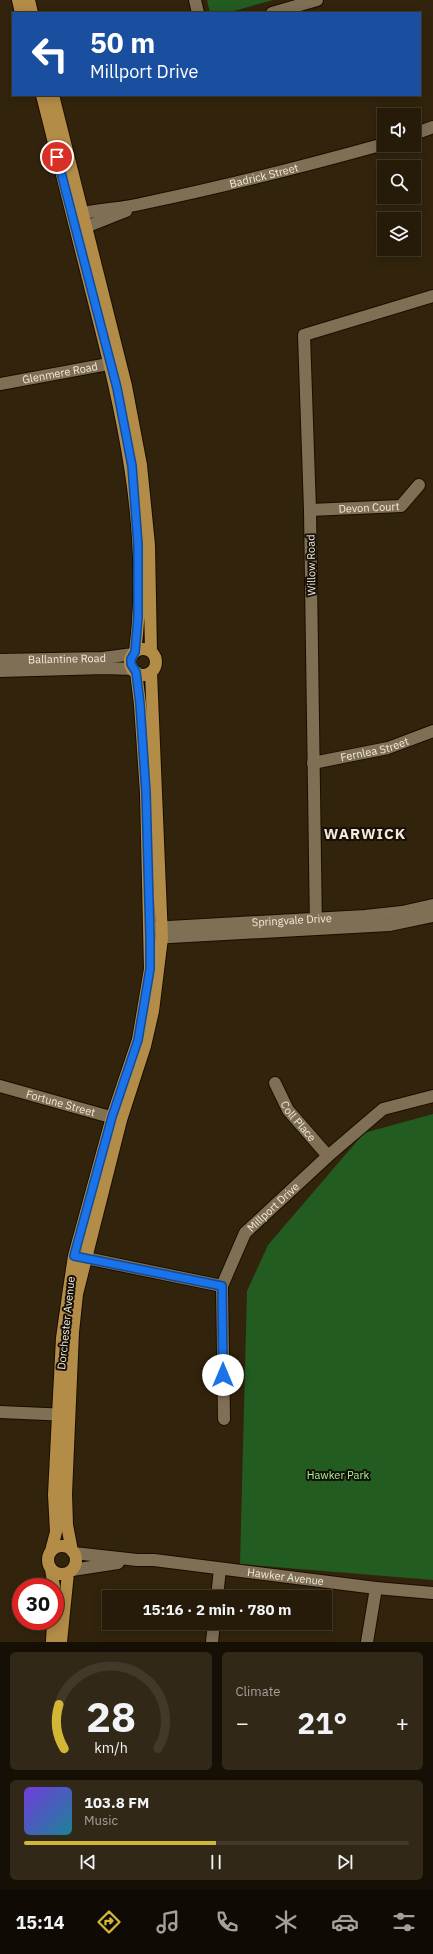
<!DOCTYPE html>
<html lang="en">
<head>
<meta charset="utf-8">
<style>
  :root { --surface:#261b09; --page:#322817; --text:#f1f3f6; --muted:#a4a19c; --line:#42392a; --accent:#d2b736 }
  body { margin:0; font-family:"IBM Plex Sans",sans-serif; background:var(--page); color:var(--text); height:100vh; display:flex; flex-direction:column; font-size:15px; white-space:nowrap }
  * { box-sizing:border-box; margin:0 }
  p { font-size:13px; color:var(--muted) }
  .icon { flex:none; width:22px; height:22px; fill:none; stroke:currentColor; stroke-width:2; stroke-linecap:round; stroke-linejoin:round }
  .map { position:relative; height:1642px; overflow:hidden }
  .drawer { display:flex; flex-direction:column; gap:10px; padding:10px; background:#150f05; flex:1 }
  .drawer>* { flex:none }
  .top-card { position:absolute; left:12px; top:12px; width:409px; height:84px; border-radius:0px; box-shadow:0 2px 10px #0003,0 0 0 1px var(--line); background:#1a4fa0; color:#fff; overflow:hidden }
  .buttons { position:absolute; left:377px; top:108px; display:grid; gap:8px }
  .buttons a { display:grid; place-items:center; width:44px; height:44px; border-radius:0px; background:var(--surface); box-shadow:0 2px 10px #0003,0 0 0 1px var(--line); font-size:20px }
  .speed { position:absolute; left:12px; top:1578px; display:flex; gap:8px; font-size:20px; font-weight:700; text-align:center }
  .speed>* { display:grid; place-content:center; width:52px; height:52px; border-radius:50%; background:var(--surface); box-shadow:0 2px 10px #0003,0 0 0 1px var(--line); line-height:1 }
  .speed .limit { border:6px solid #d22; background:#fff; color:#111 }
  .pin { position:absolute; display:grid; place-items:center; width:34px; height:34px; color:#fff; margin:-17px; border:2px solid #fff; border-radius:50%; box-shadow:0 1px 4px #0007 }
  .me { position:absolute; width:44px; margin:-22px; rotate:0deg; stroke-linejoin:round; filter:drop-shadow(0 0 3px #0008) }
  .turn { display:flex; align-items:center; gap:14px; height:84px; padding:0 12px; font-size:18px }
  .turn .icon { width:52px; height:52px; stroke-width:2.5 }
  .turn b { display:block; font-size:28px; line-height:34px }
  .big { font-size:30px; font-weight:700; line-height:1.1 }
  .drawer .card { flex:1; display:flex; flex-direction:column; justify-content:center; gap:6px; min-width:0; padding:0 14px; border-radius:6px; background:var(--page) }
  .drawer .dial { align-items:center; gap:0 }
  .dial svg { height:104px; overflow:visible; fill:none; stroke:var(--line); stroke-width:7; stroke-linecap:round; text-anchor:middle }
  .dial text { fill:var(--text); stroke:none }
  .song { display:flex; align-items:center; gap:12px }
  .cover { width:48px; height:48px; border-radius:6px; background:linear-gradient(135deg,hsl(260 70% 55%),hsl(190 70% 35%)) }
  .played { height:4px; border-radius:2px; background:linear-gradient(90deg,var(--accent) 50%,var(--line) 50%) }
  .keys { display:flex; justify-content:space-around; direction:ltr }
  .heat { display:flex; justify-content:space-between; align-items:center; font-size:22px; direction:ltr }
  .drawer .tiles { flex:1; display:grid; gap:10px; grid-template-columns:1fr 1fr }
  .card:last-child { grid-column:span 2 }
  .trip { position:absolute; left:102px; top:1590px; width:230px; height:40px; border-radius:0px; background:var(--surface); box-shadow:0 2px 10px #0003,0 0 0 1px var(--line); font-weight:700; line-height:40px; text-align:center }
  .tabs { display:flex; height:64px; justify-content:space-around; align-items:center; background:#0f0b04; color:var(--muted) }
  .tabs .icon { width:28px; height:28px }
  .tabs .active { color:var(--accent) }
  .tabs b { font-size:18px; color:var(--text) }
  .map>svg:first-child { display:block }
  .green { fill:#225c21 }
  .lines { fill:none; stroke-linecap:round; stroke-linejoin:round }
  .minor-casing { stroke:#190d00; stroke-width:14 }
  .major-casing { stroke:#190d00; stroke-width:14 }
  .minor { stroke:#7f6f55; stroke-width:12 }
  .major { stroke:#b38c47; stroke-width:12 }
  .route-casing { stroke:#114b97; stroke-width:10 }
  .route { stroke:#1a73e8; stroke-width:7 }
  .labels { text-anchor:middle; stroke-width:4; stroke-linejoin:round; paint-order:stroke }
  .street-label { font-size:11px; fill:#f3eadc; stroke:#150f05 }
  .park-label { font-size:11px; fill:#a0f39b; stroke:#150f05 }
  .district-label { font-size:15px; font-weight:bold; letter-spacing:1px; fill:#f3eadc; stroke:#150f05 }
</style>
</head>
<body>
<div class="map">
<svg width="433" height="1642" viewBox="0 0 433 1642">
  <rect width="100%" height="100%" fill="#32240c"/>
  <!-- green -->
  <path class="green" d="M207,0H273L227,13H210Z
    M433,1114V1580L240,1564L247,1291L268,1245L364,1133Z"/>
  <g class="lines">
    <defs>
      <g id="minor">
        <path d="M195,0L198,13"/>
        <path d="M272,13L317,0"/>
        <path d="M414,134L433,127"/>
        <path id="s1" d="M74,215C97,209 122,209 145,203C226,186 305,166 384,144"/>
        <path d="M78,230L126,211"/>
        <path id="s2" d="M0,384L119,362"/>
        <path id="s3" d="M310,510L401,506L419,485"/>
        <path id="s4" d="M0,660L103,658L133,654"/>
        <path d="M0,671L105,668L132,669"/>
        <path id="s5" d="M313,763L388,748L433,731"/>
        <path id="s6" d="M151,928L365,916L402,912L433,905"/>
        <path d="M316,929L310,510L304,335L433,296"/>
        <path d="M152,938L389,925L433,916"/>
        <path id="s7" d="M275,1083L288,1110L328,1156"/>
        <path id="s8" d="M0,1086L121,1120"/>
        <path id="s9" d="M76,1256L222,1286L245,1233L328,1156L383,1109L433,1096"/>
        <path d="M222,1286L224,1419"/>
        <path d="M0,1412L69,1415"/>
        <path id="s10" d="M74,1553L137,1560H154L376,1588L433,1593"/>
        <path d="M72,1570L118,1563"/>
        <path d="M217,1597L220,1569"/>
        <path d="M212,1642L214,1623"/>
        <path d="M367,1642L376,1588"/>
      </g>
      <path id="major" d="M18,0L21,13
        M29,0L32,13
        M42,95C58,161 76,228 92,294C122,411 151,530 135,652
        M53,95L126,386L141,465L149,545L151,652
        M130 662a13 13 0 1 1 26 0a13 13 0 1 1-26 0Z
        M48 1560a14 14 0 1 1 28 0a14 14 0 1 1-28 0Z
        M51,1551L56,1532L54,1495L58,1415L62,1338L69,1289L74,1256L112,1117L138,1040L150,969L146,793L140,704L136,672
        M72,1551L67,1525L66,1494L73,1332L77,1294L121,1120L145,1046L153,1011L162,938L151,672
        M51,1569L54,1587
        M52,1642L53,1621
        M61,1642L68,1573"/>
    </defs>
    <!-- minor casing -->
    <use href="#minor" class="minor-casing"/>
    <!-- major casing -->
    <use href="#major" class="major-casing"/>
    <!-- minor -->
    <use href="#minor" class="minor"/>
    <!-- major -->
    <use href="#major" class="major"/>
  </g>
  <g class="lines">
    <defs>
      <path id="route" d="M57,157L117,388L132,466L138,545V617L135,652L131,659V664L136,672L140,704L146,793L150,938V969L138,1040L112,1117L74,1256L222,1286L223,1375"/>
    </defs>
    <!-- route casing -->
    <use href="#route" class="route-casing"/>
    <!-- route -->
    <use href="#route" class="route"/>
  </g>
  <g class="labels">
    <!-- street labels -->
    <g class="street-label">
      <text dy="4" stroke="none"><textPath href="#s1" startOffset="194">Badrick Street</textPath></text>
      <text dy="4" stroke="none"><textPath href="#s2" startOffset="61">Glenmere Road</textPath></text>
      <text dy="4" stroke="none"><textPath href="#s3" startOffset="59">Devon Court</textPath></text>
      <text transform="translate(311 565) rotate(-91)" y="4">Willow Road</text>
      <text dy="4" stroke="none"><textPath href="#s4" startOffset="67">Ballantine Road</textPath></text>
      <text dy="4" stroke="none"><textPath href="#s5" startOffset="63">Fernlea Street</textPath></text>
      <text dy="4" stroke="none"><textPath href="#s6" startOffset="141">Springvale Drive</textPath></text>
      <text dy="4" stroke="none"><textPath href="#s8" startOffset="63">Fortune Street</textPath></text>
      <text dy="4" stroke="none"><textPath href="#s7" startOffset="45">Coll Place</textPath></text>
      <text dy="4" stroke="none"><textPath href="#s9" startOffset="245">Millport Drive</textPath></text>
      <text transform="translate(66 1323) rotate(-84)" y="4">Dorchester Avenue</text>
      <text dy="4" stroke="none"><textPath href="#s10" startOffset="213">Hawker Avenue</textPath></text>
    </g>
    <!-- park labels -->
    <g class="park-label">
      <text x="338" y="1479">Hawker Park</text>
    </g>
    <!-- district labels -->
    <g class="district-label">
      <text x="365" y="839">WARWICK</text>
    </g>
  </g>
</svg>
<div class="buttons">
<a><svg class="icon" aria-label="sound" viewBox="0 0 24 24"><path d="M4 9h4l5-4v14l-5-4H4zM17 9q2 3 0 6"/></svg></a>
<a><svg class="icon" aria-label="search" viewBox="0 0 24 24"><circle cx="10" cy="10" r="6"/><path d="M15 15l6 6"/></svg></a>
<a><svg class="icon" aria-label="layers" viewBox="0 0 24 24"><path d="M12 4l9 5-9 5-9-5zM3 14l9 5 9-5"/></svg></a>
</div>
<div class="speed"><div class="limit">30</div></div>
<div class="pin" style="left:57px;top:157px;background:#d93025"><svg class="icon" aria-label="arrive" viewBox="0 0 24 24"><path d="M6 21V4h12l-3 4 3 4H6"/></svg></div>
<svg class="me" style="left:223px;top:1375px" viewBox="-20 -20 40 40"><circle r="19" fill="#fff"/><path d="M0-13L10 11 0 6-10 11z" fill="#1a73e8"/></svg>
<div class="trip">15:16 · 2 min · 780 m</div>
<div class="top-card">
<div class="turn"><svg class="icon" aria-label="left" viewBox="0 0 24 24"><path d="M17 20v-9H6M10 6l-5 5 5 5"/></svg><div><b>50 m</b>Millport Drive</div></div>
</div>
</div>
<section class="drawer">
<div class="tiles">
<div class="card dial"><svg viewBox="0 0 100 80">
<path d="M14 69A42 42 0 1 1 86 69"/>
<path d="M14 69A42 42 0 0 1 10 35" stroke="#d2b736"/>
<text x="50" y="56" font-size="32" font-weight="700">28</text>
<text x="50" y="72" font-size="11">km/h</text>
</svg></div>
<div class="card"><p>Climate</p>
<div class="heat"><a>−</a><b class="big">21°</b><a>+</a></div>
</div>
<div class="card">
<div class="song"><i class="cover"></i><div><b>103.8 FM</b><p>Music</p></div></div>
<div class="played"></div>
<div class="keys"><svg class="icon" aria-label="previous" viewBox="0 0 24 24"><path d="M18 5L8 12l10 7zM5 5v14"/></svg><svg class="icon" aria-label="pause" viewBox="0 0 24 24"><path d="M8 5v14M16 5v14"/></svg><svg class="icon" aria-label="next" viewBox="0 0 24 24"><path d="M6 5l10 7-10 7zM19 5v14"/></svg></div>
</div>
</div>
</section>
<nav class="tabs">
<b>15:14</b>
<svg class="icon active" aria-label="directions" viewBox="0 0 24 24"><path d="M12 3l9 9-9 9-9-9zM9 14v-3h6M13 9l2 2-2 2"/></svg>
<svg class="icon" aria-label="music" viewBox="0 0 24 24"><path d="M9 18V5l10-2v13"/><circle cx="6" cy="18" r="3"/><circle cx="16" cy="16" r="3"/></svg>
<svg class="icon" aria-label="phone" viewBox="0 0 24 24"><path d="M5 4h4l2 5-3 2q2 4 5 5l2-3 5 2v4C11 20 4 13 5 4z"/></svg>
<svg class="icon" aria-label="climate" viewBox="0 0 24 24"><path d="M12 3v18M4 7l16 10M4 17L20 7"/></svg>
<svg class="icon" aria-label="car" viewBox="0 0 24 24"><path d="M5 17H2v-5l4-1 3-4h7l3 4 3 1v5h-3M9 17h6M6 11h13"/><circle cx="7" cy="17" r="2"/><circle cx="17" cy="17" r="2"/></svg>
<svg class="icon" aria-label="filters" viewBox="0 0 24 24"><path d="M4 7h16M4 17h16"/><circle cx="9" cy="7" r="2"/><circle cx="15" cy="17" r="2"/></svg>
</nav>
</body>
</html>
